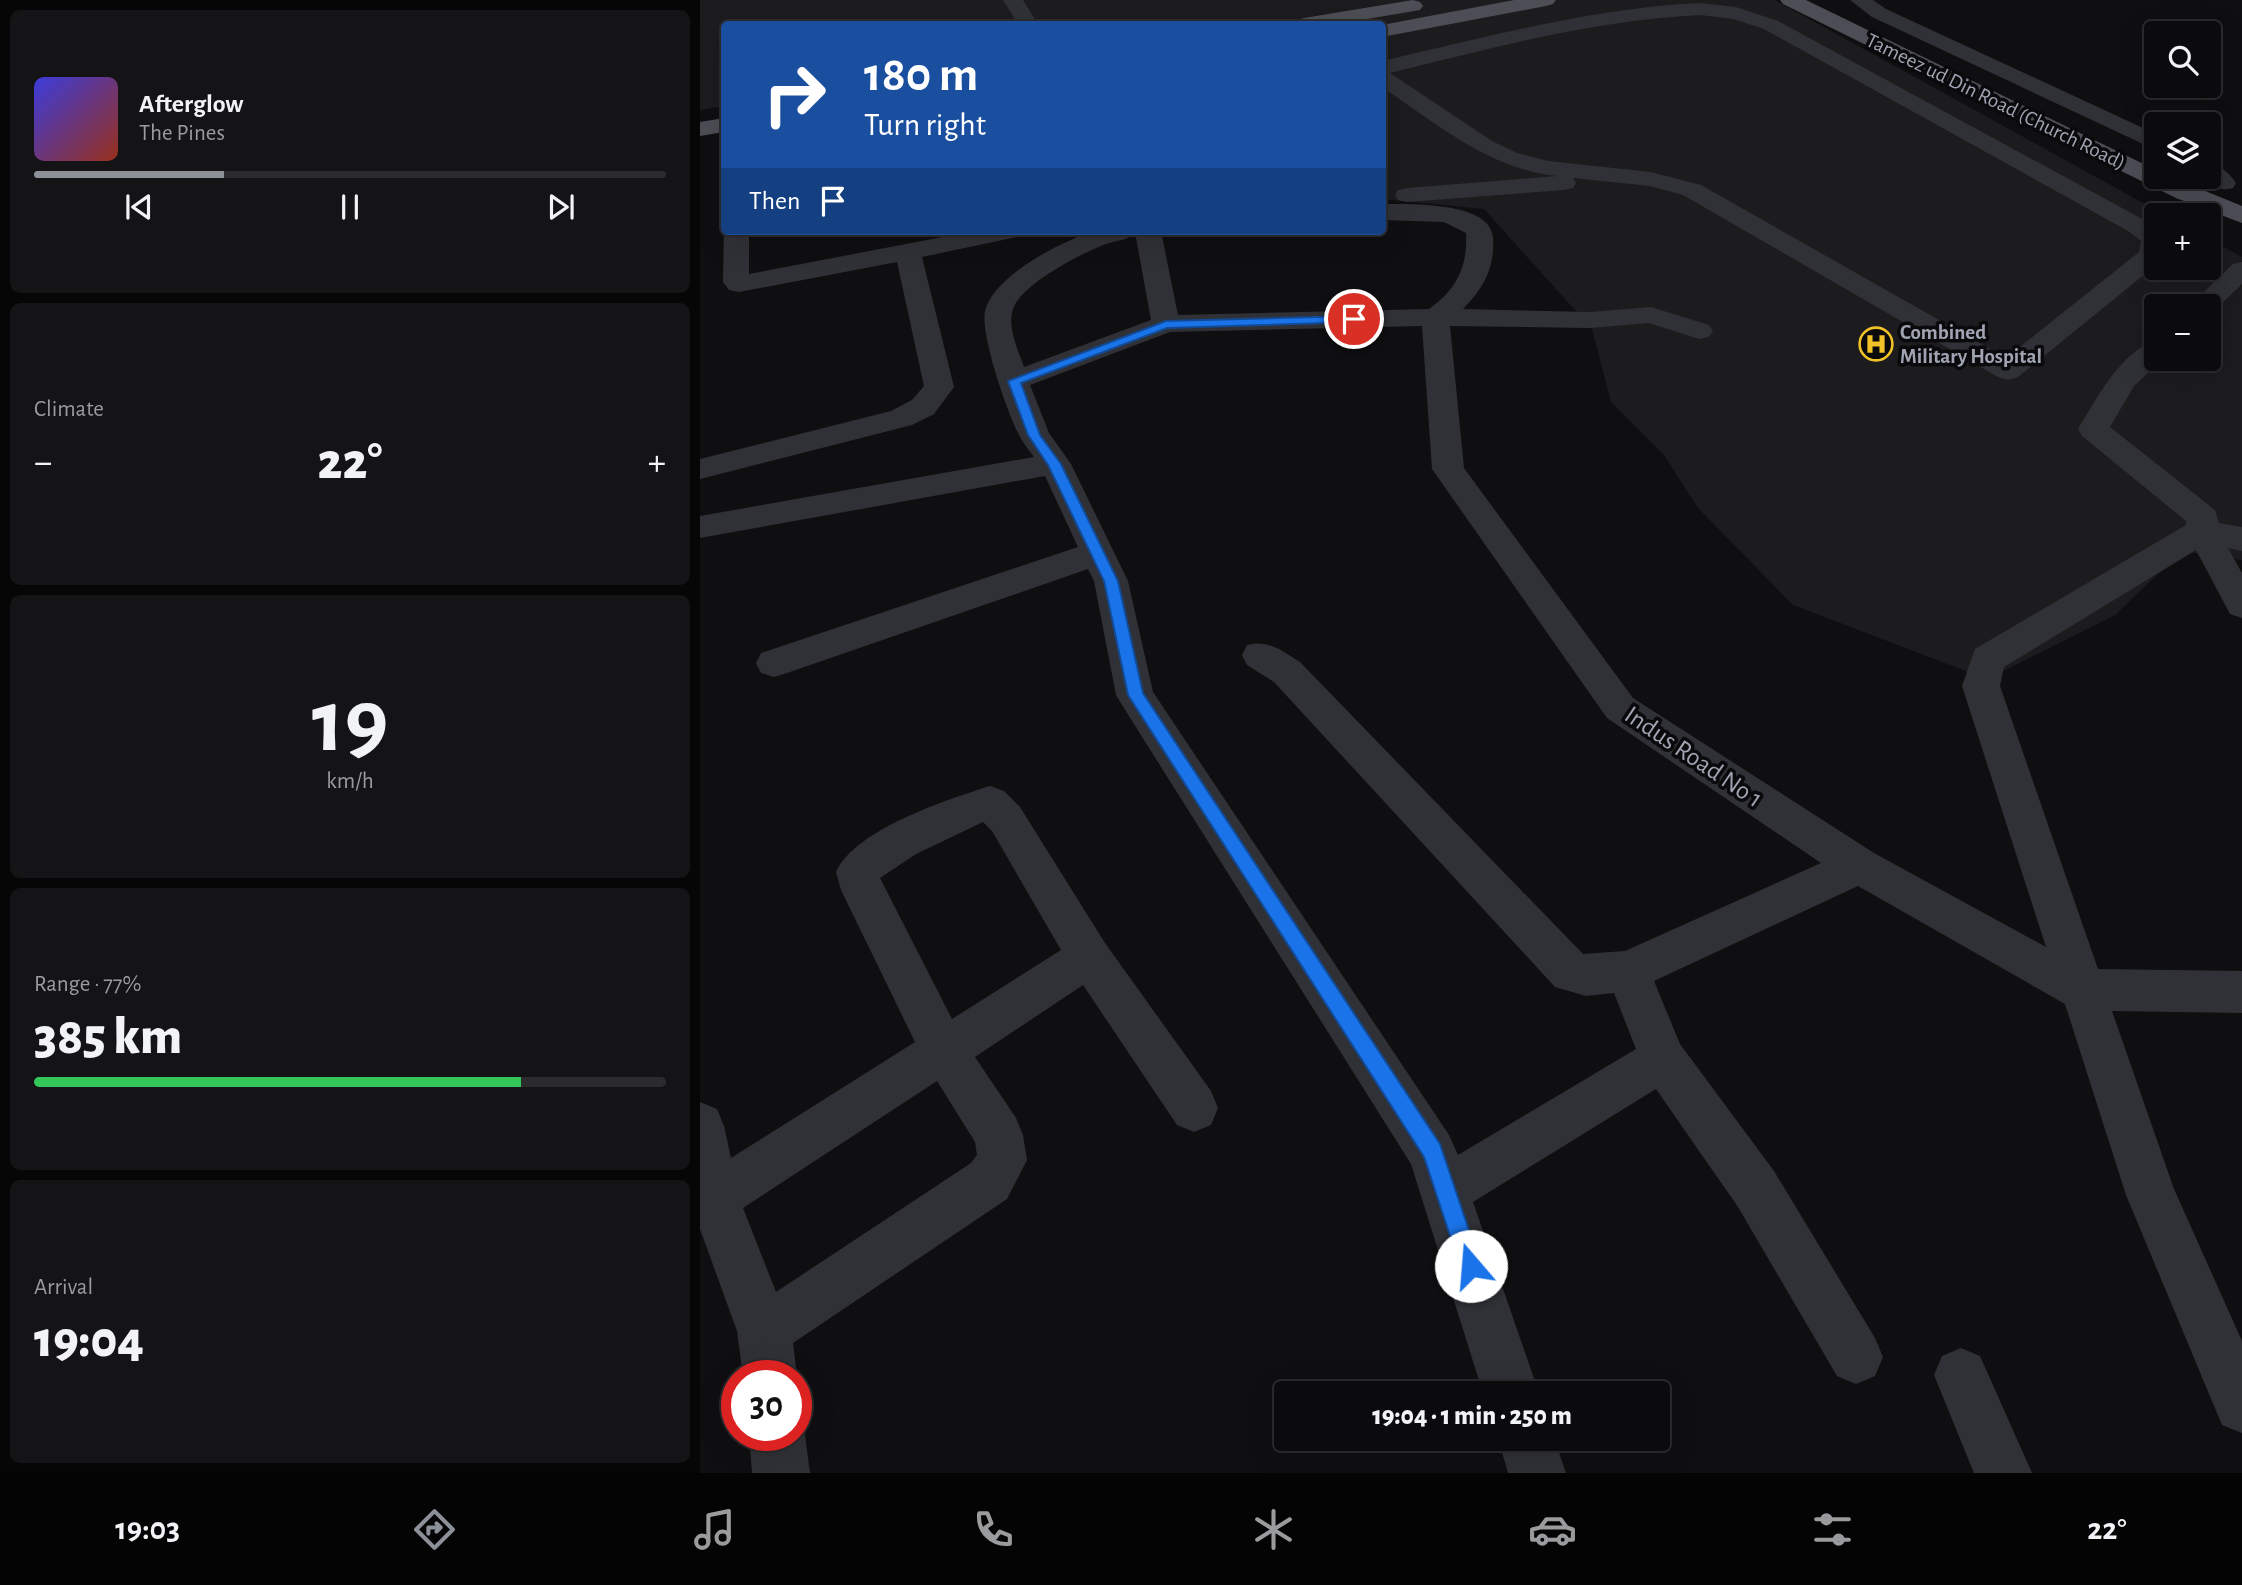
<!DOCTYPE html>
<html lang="en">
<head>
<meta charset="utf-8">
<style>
  :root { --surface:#0b0b0d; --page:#141416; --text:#f1f3f6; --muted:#9a9b9d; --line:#2b2b2e; --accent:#8c9099 }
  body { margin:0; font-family:"Alegreya Sans",sans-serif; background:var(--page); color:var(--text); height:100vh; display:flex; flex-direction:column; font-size:26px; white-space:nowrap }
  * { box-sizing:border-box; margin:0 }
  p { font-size:23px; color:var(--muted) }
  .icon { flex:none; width:38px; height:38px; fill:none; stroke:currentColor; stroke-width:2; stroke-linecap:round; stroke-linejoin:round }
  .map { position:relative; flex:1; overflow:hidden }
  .panel { display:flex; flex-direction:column; gap:10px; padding:10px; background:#060607; width:700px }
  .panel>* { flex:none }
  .guide { position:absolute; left:21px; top:21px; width:665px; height:214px; border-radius:7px; box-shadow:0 7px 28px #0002,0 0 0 2px var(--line); background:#1a4fa0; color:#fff; overflow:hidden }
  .controls { position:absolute; left:1444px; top:21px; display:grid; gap:14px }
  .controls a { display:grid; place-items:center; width:77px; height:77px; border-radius:7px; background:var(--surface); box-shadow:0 7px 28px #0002,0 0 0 2px var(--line); font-size:35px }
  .speed { position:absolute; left:21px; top:1360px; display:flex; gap:14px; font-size:35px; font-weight:700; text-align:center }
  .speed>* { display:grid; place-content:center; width:91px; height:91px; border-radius:50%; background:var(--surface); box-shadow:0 7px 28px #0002,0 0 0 2px var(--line); line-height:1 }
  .speed .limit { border:10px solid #d22; background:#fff; color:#111 }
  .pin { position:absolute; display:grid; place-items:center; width:60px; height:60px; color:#fff; margin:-30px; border:4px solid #fff; border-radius:50%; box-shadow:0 2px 7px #0007 }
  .me { position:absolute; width:77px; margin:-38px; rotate:342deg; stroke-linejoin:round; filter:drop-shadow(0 0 5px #0008) }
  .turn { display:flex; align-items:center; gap:24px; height:147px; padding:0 28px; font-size:32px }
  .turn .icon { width:91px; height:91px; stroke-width:2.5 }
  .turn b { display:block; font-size:49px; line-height:60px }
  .then { display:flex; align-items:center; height:66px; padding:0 28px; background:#0003; gap:14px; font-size:26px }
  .big { font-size:52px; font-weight:800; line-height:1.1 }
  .panel .tile { flex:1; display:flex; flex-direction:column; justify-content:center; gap:10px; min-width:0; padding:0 24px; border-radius:10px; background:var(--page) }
  .panel .dial { align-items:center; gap:0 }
  .dial b { font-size:91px; line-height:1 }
  .song { display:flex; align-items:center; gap:21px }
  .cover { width:84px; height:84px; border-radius:10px; background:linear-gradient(135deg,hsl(240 70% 55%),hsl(10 70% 35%)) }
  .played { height:7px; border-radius:4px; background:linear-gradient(90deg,var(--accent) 30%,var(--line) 30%) }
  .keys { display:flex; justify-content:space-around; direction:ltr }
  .heat { display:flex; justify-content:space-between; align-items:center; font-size:38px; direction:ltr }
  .charge { height:10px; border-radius:5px; background:linear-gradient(90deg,#34c759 77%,var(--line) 0) }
  .trip { position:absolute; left:574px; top:1381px; width:396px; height:70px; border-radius:7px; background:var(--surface); box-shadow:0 7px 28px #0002,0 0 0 2px var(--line); font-weight:800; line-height:70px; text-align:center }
  .dock { display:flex; height:112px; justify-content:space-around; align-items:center; background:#040405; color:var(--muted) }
  .dock .icon { width:49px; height:49px }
  .dock .on { color:var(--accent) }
  .dock b { font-size:32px; color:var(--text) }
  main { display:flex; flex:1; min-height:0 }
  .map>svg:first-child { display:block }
  .built { fill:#1c1b1e; fill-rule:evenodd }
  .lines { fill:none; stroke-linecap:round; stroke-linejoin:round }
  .minor { fill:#303136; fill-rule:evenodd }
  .major { fill:#4c4d55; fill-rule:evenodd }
  .route { fill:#1a73e8; stroke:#114b97; stroke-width:2 }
  .labels { text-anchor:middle; stroke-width:7; stroke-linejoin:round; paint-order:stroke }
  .far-street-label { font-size:21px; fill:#a0a4b2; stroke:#0a0a0c }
  .far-poi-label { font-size:21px; font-weight:bold; fill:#a0a4b2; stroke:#0a0a0c; text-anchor:start }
  .street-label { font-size:26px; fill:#a0a4b2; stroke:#0a0a0c }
</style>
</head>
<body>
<main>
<section class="panel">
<div class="tile">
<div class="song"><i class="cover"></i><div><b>Afterglow</b><p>The Pines</p></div></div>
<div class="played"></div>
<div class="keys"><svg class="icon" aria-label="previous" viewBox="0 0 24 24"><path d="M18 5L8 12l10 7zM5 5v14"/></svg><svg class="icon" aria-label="pause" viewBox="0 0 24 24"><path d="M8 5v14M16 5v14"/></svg><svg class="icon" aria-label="next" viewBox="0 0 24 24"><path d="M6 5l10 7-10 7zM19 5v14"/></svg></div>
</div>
<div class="tile"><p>Climate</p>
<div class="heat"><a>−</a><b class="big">22°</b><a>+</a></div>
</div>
<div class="tile dial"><b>19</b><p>km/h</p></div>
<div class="tile"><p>Range · 77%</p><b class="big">385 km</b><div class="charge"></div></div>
<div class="tile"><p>Arrival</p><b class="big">19:04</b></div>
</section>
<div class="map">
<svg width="1542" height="1473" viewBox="0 0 1542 1473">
  <rect width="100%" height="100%" fill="#0f0f11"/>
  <!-- built -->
  <path class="built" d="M0,0H1075L1465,215H1456V268H1508L1509,239L1542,257V560L1482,551L1415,615L1287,679L1093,605L998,508L964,455L911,402L892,329L784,209L683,199L682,24H24V106L0,110ZM1456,306H1508V359H1456Z"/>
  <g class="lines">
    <!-- minor -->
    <path class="minor" d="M303,0H323L338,24H318Z
      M1150,0H1173L1186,9L1456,134V150L1172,17Z
      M1000,3L1036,7L1078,21L1446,221L1456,228V265L1318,377L1308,380L1298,377L983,195L950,186L873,178L876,183L873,188L864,190L707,202L698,200L695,195L698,190L707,188L857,176C789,169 737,124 682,87V61C788,37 892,8 1000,3ZM1000,15L1033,19L1064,29L1428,231L1441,241L1439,252L1306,358L1001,185L951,172L848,161L817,153L792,141L690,73C793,48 894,20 1000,15Z
      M1508,161C1520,164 1529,173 1536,183L1533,188C1519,192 1513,186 1503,177H1508Z
      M682,204C707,204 780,202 791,230C794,236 793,246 793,252C791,275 779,293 763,309L890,312L951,307L1009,325L1013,331L1009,337L999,339L949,323L890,328L750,326L764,468L933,698L1174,853L1346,947L1262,686L1275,649L1486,525V521L1382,436L1378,429C1396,400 1421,350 1456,341V359H1463L1434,386L1410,427L1515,510L1519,523L1542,527V551L1528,548L1542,573V618L1530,614L1496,550L1304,667L1300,686L1398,969L1542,971V1013L1412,1011L1474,1189L1542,1341V1433L1522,1425L1426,1195L1365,1004L1158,886L954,981L980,1044L1074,1171L1175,1338L1183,1357L1175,1376L1156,1384L1137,1376L1038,1207L956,1089L773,1202L839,1393H783L711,1164L422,705L416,695L394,581L388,569L87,673L74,677L61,673L56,663L61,653L378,547L345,476L0,538V516L334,457C329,450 323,443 319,435C307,412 280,334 285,311C293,276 363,240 395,231H461L478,315L729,309C756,290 768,267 766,233L744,222L682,220ZM435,232L451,320L324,367C318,350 307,327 313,309C321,284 382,253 406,244C416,240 429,241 435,232ZM722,326L732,469L907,718L1121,863L925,951L883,954L600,662C582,651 568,639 547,645L542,655L547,665L574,682L855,987L886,996L914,993L936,1049L758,1155L749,1135L453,692L428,581L371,464L349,433L330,385L470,332Z
      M24,229L49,231V274L274,231H325L321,236L222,257L254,387L234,414L212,425L0,479V459L191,411L212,400L224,386L197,262L39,292L29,290L23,282Z
      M1542,262V284L1513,312L1508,313V306H1489L1533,264Z
      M290,786L304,791L320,807L405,943L511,1091L518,1108L511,1125L494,1132L477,1125L383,985L275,1057L316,1118L323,1135L327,1160L307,1199L93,1343L97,1376L96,1379V1376H43L37,1331L0,1229V1102L17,1109L24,1126L31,1158L215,1042L141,890L136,872C156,829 246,800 290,786ZM283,822L292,831L361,950L252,1019L180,878L216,854ZM237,1081L275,1142L277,1155L271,1163L76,1292L43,1208Z
      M1261,1348L1280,1356L1332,1473H1274L1234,1375L1242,1356Z
      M96,1415L105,1435L110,1473H52L49,1435H96Z
      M798,1438H854L866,1473H808Z"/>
    <!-- major -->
    <path class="major" d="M713,0L720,2L723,6L720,10L638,24H594L597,20L604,18Z
      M814,0H856L853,4L846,6L682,37V25Z
      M1080,0H1106L1456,170V177H1471L1542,206V223L1476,198L1083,4Z
      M24,118V132L0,136V122Z"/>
  </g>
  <!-- route -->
  <path class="route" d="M654,316L659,317V322L467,328L321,383L340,435L361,464L418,581L443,693L740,1144L781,1266L778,1274L771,1277L763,1274L760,1266L724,1157L428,695L404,581L348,465L328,435L308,381L466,321Z"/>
  <!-- icons -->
  <defs>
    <symbol id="hospital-ring" viewBox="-11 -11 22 22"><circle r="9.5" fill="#0a0a0c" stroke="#f0c228" stroke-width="1.5"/><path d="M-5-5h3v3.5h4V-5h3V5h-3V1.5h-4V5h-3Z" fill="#f0c228"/></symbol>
  </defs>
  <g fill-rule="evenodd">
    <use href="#hospital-ring" x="1157" y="325" width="38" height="38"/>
  </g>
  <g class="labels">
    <!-- far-street labels -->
    <g class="far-street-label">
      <text transform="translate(1296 101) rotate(26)" y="7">Tameez ud Din Road (Church Road)</text>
    </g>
    <!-- far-poi labels -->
    <g class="far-poi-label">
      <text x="1200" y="339">Combined<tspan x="1200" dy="24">Military Hospital</tspan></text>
    </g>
    <!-- street labels -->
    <g class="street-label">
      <text transform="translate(994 756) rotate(34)" y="9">Indus Road No 1</text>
    </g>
  </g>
</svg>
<div class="controls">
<a><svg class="icon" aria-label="search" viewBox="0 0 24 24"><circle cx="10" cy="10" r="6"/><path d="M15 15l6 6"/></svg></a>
<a><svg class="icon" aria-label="layers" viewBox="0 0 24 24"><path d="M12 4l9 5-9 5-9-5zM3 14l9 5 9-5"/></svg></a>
<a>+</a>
<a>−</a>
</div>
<div class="speed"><div class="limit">30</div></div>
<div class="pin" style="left:654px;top:319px;background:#d93025"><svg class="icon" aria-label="arrive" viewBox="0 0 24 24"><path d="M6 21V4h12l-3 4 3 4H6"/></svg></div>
<svg class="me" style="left:771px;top:1266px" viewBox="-20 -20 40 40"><circle r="19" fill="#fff"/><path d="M0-13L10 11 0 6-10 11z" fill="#1a73e8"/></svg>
<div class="trip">19:04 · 1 min · 250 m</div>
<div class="guide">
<div class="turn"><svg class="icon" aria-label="right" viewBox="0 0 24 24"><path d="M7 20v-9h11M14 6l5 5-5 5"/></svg><div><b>180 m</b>Turn right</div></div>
<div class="then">Then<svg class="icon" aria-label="arrive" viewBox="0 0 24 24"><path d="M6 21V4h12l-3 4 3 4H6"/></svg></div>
</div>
</div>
</main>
<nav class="dock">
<b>19:03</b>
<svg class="icon on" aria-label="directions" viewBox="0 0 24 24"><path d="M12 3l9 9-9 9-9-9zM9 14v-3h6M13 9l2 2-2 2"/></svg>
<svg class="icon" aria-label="music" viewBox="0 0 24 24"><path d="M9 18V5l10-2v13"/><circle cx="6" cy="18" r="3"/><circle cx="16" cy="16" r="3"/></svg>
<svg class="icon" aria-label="phone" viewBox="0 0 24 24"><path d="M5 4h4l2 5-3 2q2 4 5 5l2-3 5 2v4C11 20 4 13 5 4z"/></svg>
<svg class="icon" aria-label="climate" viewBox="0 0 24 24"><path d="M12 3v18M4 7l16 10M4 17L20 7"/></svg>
<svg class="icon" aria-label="car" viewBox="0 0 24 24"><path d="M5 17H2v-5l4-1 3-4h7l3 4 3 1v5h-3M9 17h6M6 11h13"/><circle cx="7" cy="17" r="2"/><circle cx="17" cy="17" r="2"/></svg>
<svg class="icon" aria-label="filters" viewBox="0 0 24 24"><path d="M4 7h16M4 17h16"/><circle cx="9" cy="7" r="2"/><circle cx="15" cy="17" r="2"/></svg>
<b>22°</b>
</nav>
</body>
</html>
